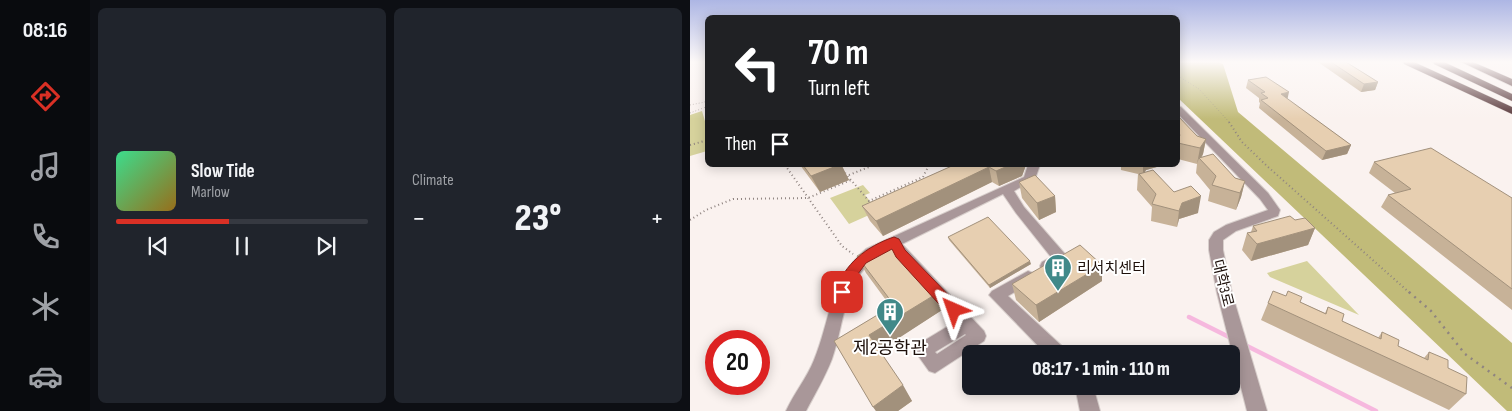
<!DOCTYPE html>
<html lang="en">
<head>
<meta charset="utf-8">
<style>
  :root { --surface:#171b24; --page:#20242c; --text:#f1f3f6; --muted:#9ea1a6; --line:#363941; --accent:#d93025 }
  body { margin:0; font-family:"Sofia Sans Condensed","Noto Sans KR",sans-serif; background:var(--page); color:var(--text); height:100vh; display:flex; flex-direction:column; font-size:19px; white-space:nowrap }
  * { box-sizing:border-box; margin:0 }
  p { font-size:16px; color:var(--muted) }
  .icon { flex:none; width:28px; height:28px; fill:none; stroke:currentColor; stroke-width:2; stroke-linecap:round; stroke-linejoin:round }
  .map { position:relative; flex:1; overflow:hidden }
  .drawer { display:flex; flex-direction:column; gap:8px; padding:8px; background:#0d0f14; width:600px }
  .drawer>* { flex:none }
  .banner { position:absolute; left:15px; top:15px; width:475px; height:152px; border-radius:8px; box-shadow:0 2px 12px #0003; background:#202124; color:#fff; overflow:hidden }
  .speed { position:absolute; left:15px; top:330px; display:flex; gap:10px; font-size:25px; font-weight:700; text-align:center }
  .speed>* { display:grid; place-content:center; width:65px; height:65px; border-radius:50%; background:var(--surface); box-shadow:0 2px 12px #0003; line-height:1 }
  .speed .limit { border:8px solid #d22; background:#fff; color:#111 }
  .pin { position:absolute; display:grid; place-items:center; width:42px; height:42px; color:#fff; margin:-21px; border-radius:10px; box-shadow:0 2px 8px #0006 }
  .me { position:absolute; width:55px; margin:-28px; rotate:317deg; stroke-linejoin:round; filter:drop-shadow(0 0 4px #0008) }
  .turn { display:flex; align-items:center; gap:18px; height:105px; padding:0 20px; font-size:22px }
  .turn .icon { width:65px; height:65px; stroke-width:2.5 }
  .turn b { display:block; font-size:35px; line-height:42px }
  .then { display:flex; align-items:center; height:48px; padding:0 20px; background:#0003; gap:10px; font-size:19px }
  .big { font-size:38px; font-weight:800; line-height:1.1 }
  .drawer .card { flex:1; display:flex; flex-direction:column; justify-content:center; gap:8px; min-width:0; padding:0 18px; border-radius:8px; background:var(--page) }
  .song { display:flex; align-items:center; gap:15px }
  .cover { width:60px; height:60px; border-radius:8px; background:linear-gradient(135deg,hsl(150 70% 55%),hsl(40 70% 35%)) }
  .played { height:5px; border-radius:2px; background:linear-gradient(90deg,var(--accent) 45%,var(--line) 45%) }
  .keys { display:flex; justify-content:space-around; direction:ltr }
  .heat { display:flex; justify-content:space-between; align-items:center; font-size:28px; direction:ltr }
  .drawer .tiles { flex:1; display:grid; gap:8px; grid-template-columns:repeat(2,1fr) }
  .trip { position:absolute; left:272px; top:345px; width:278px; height:50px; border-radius:8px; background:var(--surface); box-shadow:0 2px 12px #0003; font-weight:800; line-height:50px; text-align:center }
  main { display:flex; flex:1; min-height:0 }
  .menu { display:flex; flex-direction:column; width:90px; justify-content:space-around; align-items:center; background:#090b0e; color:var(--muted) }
  .menu .icon { width:35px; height:35px }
  .menu .selected { color:var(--accent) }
  .menu b { font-size:22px; color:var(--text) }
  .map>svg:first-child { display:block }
  .green { fill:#d6d29c }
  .forest { fill:#c1bb79 }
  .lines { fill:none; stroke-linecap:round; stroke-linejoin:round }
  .stream { stroke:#f6b8de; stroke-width:4.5 }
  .minor-casing { stroke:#d7cecb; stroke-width:2 }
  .highway-casing { stroke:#d7cecb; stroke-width:1 }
  .path-far2 { stroke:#8f8480; stroke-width:1; stroke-dasharray:0.5 2.5; stroke-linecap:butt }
  .path-far1 { stroke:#8f8480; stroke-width:2; stroke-dasharray:1 3; stroke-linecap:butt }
  .path { stroke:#8f8480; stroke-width:2.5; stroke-dasharray:2 5; stroke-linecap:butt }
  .minor { fill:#a99799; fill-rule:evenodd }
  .highway { fill:#543336; fill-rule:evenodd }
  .wall { fill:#c7b298 }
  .shaded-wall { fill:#a2917c }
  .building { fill:#e7cfb1; stroke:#a2917c }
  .route { fill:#d93025; stroke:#8d1f18 }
  .labels { text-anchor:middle; stroke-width:4; stroke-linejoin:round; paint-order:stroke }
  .poi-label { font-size:15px; fill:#1d100b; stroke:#fff; text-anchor:start }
  .street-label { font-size:15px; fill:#1d100b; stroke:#fff }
  .near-poi-label { font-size:18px; fill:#1d100b; stroke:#fff }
</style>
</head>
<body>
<main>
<nav class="menu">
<b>08:16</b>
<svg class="icon selected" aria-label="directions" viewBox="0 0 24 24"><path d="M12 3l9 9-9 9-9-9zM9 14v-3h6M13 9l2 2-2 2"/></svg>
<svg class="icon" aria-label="music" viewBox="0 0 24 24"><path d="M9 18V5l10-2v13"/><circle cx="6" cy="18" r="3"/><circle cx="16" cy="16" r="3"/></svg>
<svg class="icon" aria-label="phone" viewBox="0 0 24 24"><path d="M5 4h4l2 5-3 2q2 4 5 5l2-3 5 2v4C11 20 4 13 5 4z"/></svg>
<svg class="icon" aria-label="climate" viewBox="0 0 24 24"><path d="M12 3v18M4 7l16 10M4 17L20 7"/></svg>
<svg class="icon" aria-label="car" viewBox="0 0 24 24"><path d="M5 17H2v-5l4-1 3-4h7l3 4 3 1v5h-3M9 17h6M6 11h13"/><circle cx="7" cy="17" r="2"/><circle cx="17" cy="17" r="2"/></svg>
</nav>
<section class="drawer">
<div class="tiles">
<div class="card">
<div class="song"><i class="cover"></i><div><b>Slow Tide</b><p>Marlow</p></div></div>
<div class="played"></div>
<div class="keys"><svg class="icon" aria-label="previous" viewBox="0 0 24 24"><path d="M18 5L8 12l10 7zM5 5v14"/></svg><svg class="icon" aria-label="pause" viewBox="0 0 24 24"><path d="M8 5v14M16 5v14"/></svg><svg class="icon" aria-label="next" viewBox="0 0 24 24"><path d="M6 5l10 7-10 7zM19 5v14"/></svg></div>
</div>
<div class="card"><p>Climate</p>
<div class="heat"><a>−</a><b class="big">23°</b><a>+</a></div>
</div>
</div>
</section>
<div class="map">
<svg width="822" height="411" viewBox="0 0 822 411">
  <rect width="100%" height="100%" fill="#faf2ef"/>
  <!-- green -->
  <path class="green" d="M12,111L17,128V151L0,156V115Z
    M173,185L180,193L175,195L188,211L159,224L140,198Z
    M617,261L669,315L580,277L577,273Z"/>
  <!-- forest -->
  <path class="forest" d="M488,62H528L533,64L548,112L822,343V411H817L488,98Z"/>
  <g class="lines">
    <!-- stream -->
    <path class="stream" d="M499,317L541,338
      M555,345L686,411"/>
    <defs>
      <path id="minor" d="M488,106L491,107L578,193L590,210L588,216L546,231L533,240V250L542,293L577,411H557L527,293L519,250V240L524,232L536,225L578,210L570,199L488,114Z
        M338,165H350L345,179L324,191L334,207L375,254L377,258C373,266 361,273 352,270L350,266L352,262L361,257L326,213L313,194L212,244L294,331L296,336L294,341L245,373L239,371L224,350L227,345L265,322L201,249C151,274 158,313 142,359C135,377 125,394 116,411H96C104,393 117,378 124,360C141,319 139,280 176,249L334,177ZM275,334L276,335L247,354L245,352Z
        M338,271L343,273L345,277L343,281L318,296L374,348L377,354H356L299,295L302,291Z
        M385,386H403L410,411H390Z"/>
      <path id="highway" d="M713,62H724L822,107V114L714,64Z
        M743,62H754L822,94V101L744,64Z
        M771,62H783L822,79V86Z"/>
    </defs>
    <!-- minor casing -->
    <use href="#minor" class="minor-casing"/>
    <!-- highway casing -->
    <use href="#highway" class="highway-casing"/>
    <!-- path-far2 -->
    <path class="path-far2" d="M488,76L509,89L540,123
      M18,90L15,101L18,109
      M0,105L15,102
      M0,113L16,107"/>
    <!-- path-far1 -->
    <path class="path-far1" d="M539,122L552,142L577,166L721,294
      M0,145L18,140
      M95,165L152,246L163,254
      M155,173L179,201L233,177L239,165
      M159,175L184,165
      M0,220L16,210L43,199L118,198L161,180"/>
    <!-- path -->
    <path class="path" d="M719,292L741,311L775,354L822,388"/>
    <!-- minor -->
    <use href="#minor" class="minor"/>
    <!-- highway -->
    <use href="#highway" class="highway"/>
  </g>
  <!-- wall -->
  <path class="wall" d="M628,62H656L688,82L685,90L671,92Z
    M558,80L597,99L661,145L657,154L632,160L569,108L570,103L569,102V98L556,88Z
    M488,116L507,136L516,139L513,154L512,157L545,178L555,181L551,197L546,210L518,201L520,190L506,173L507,164L488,159Z
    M684,162L822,198V310L691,207L698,195L705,193L679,173Z
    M110,165H155L152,166L159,180L130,192Z
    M264,165H336L332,176L309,186L302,182L193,236L180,221L172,206Z
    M431,165H474L456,170L454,172L484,192L508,213L489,219L487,227L461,221L462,207L447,190L448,174L431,170Z
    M329,182L365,196L366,212L349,220L332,198Z
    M605,220L625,228L618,245L561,261L552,250L557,233L561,232L563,226Z
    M258,237L341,264L300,288L259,240Z
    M167,256L252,310L189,350L222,401L208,411H186L144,341L201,307L176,273Z
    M412,281L349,322L326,300L322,284Z
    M596,296L635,313L638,307L652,321L688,338L692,332L708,346L734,358L739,352L758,368L776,394L759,410L571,320L578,303Z"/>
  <!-- shaded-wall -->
  <path class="shaded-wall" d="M688,82L685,90L671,92L674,84Z
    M599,92L597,101L591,94Z
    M516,139L513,154L510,159L509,158L507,164L510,148Z
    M661,145L657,154L632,160L636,151Z
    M147,165H155L152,166L159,180L130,192L121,176Z
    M320,165H336L332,176L309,186L306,171Z
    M453,165H474L456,170L453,176Z
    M299,167L302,182L193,236L186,221Z
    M555,181L551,197L546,210L550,193Z
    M365,196L366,212L349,220L347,203Z
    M511,196L508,213L489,219L487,227L489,211L492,203Z
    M625,228L618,245L561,261L567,244Z
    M340,261L341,264L300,288L299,285Z
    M412,265V281L349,322L346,305Z
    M246,294L252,310L189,351L179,335Z
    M213,385L222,401L208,411H186L183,407Z"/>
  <!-- building -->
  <path class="building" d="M641,62H656L688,82L674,84Z
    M576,77L599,92L591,94L661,145L636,151L571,100L578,98L571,93L575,92L558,80Z
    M488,116L507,136L516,139L510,148L488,143V139L490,135L488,132Z
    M741,148L822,198V289L698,195L721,189L684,162Z
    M523,154L545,178L555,181L550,193L522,185L526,176L509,158Z
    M113,165H149L121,176Z
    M264,165H320L306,171L299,167L186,221L172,206Z
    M463,170L484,192L501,186L511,196L492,203L489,211L462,204L466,194L449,174Z
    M345,175L365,196L347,203L329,182Z
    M600,216L605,220L615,218L625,228L567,244L557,233L567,231L563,226Z
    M298,217L340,261L299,285L258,237Z
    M198,240L246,294L179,335L213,385L183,407L144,341L204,305L167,256Z
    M390,245L412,265L346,305L322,284Z
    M583,291L596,296L598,291L612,297L610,302L636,314L638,307L654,314L652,321L691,339L692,332L709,340L708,346L738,360L739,352L758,360V368L777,377L776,394L578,303Z"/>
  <!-- sky -->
  <linearGradient id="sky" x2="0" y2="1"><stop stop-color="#adb6e4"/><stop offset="0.52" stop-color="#fdf9f8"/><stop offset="1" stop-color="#fdf9f8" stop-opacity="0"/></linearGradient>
  <rect width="822" height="119" fill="url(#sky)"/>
  <!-- route -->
  <path class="route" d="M204,237L209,239L215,250L269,306L271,310L269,314L264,316L258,314L206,257L202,249L176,263L162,282L157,296L152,297L147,296L145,292C154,264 177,246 204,237Z"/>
  <!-- icons -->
  <defs>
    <symbol id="building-pin" viewBox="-11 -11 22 30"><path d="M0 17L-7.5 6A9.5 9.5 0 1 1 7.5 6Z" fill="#418989" stroke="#fff"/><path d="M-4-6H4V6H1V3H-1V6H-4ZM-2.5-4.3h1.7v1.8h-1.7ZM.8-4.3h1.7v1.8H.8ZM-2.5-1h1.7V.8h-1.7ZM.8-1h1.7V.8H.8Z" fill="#fff"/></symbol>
  </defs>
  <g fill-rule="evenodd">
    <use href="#building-pin" x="352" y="252" width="32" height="43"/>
    <use href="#building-pin" x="184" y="296" width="32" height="43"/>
  </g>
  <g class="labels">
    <!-- poi labels -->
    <g class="poi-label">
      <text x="387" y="273">리서치센터</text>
    </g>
    <!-- street labels -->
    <g class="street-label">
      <text transform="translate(533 283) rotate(76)" y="5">대학3로</text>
    </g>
    <!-- near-poi labels -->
    <g class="near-poi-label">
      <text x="200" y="354">제2공학관</text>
    </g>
  </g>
</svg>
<div class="speed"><div class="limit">20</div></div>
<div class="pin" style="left:152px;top:292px;background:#d93025"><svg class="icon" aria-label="arrive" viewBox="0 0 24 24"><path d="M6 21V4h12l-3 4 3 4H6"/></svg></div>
<svg class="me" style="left:264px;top:310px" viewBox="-20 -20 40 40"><path d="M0-17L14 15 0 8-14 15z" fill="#d93025" stroke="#fff" stroke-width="4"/></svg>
<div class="trip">08:17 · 1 min · 110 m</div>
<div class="banner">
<div class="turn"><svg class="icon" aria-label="left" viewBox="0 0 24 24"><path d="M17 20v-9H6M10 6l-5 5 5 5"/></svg><div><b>70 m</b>Turn left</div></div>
<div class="then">Then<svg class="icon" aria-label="arrive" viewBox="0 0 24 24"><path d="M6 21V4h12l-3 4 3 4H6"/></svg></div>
</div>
</div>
</main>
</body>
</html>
